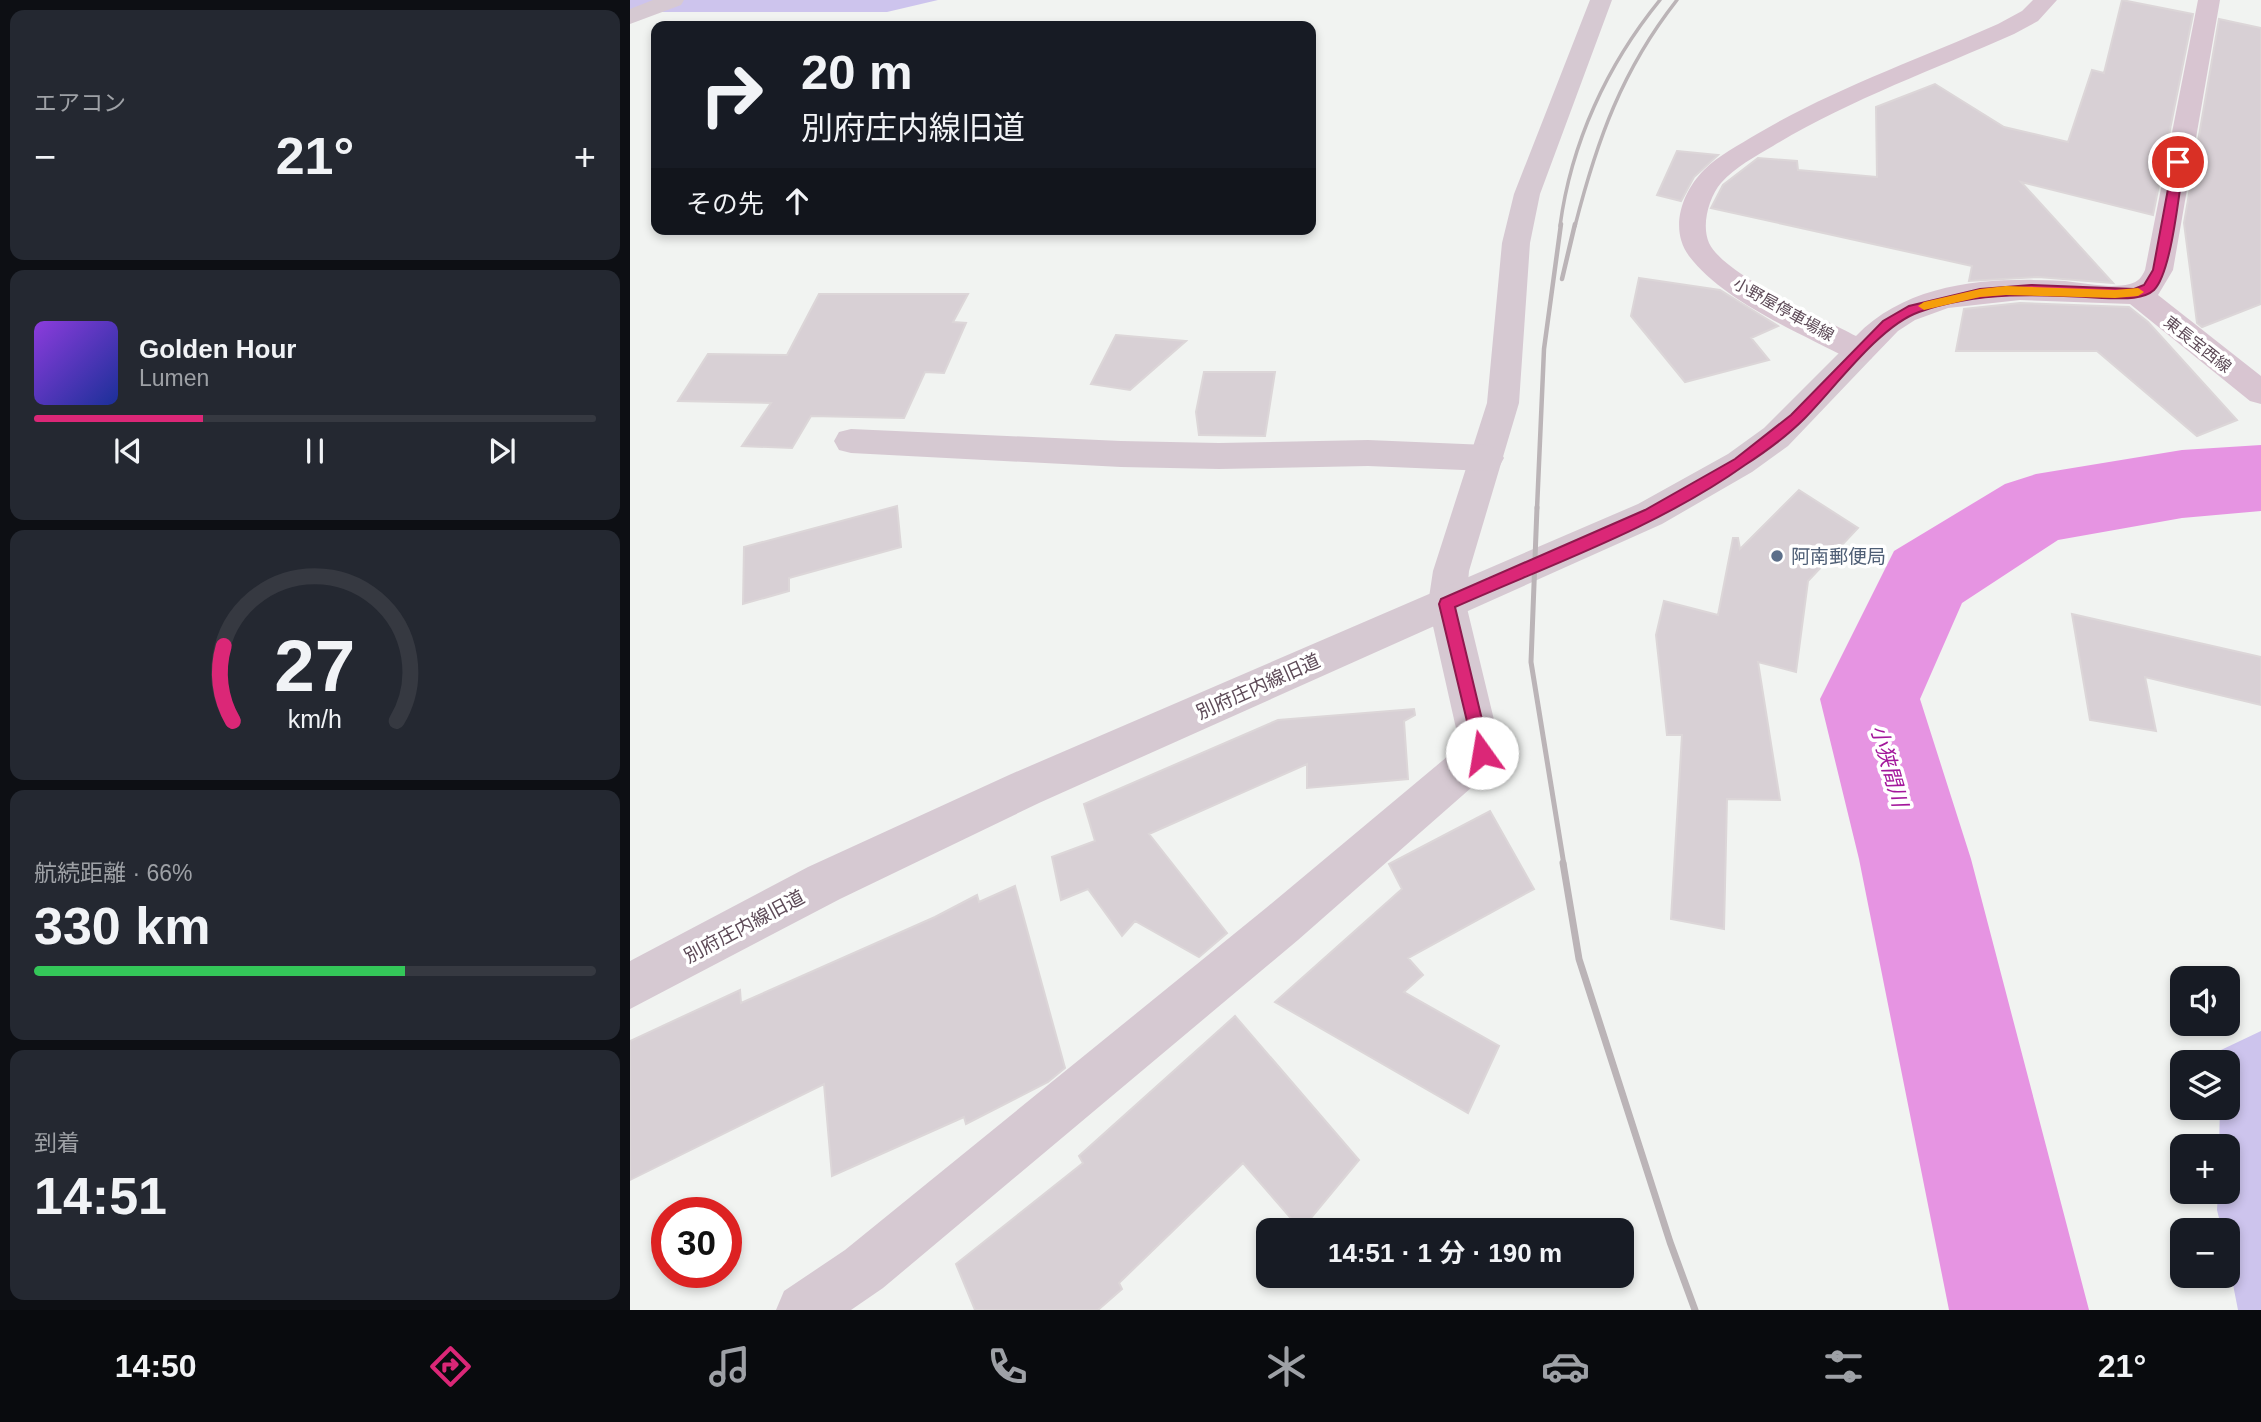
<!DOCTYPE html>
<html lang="ja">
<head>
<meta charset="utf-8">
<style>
  :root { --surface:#171b24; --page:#242831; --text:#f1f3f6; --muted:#9ea1a6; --line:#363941; --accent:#db2777 }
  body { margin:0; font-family:Helvetica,"Noto Sans JP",sans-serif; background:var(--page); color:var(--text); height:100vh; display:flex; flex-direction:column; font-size:26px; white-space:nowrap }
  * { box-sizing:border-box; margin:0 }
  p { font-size:23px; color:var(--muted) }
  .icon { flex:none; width:38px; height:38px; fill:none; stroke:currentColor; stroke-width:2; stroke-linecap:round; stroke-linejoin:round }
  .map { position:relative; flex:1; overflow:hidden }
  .details { display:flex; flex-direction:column; gap:10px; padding:10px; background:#0d0f14; width:630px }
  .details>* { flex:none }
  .hud { position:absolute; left:21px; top:21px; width:665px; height:214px; border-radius:14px; box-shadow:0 4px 10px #0003; background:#171b24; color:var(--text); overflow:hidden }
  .fabs { position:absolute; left:1540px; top:966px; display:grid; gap:14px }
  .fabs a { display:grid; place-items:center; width:70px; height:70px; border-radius:14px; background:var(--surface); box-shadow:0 4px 10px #0003; font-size:35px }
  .speed { position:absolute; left:21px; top:1197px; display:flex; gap:14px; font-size:35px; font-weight:700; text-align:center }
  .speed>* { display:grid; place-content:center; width:91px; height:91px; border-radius:50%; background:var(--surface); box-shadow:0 4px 10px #0003; line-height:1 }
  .speed .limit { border:10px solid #d22; background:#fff; color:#111 }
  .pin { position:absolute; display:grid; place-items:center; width:60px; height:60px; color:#fff; margin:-30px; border:4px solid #fff; border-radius:50%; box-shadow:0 2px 7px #0007 }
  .me { position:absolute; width:77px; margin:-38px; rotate:347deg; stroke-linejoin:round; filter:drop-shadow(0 0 5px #0008) }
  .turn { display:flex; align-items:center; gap:24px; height:147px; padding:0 35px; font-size:32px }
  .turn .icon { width:91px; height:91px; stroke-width:2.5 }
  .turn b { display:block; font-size:49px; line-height:60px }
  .then { display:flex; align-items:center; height:66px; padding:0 35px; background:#0003; gap:14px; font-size:26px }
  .big { font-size:52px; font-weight:700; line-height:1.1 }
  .details .widget { flex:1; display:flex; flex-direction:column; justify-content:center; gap:10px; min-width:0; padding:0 24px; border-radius:14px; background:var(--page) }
  .details .dial { align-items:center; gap:0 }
  .dial svg { height:182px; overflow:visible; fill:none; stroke:var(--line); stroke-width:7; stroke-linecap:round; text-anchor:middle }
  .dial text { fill:var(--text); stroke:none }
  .song { display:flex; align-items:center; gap:21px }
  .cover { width:84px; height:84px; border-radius:10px; background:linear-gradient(135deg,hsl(270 70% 55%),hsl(230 70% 35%)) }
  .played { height:7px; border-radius:4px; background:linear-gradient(90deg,var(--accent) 30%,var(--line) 30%) }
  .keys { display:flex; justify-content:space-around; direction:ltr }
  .heat { display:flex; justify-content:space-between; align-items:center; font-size:38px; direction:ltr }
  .charge { height:10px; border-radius:5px; background:linear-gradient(90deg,#34c759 66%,var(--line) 0) }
  .trip { position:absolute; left:626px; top:1218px; width:378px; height:70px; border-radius:14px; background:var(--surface); box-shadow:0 4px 10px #0003; font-weight:700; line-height:70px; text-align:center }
  .tabs { display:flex; height:112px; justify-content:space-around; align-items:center; background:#090b0e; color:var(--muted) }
  .tabs .icon { width:49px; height:49px }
  .tabs .current { color:var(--accent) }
  .tabs b { font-size:32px; color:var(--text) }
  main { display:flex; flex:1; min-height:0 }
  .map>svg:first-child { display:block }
  .green { fill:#cdc4ed }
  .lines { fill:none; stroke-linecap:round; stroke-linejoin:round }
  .river { fill:#e694e2; fill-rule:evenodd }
  .building { fill:#d8d0d5; stroke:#dcd6d8; stroke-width:2 }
  .minor { fill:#d6c9d2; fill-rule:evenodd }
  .tertiary { fill:#d6c9d2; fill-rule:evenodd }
  .secondary { fill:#d8c5d1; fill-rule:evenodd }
  .rail-far3 { stroke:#bbb4b7; stroke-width:3.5 }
  .rail-far2 { stroke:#bbb4b7; stroke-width:4.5 }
  .rail-far1 { stroke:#bbb4b7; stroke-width:5 }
  .rail { stroke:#bbb4b7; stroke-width:7 }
  .route { fill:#db2777; stroke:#8e194d; stroke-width:2 }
  .slow { fill:#f59e0b }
  .service-dot { fill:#5c6f8a; stroke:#fff; stroke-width:2.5 }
  .labels { text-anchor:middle; stroke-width:7; stroke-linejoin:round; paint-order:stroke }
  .far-street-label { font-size:16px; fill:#5d4a57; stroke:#fff }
  .service-label { font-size:19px; fill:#4e5e75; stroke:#fff; text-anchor:start }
  .street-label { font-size:19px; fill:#5d4a57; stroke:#fff }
  .water-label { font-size:21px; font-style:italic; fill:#a3179b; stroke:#fff }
</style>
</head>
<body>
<main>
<section class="details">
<div class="widget"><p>エアコン</p>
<div class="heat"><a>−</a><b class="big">21°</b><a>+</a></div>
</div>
<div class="widget">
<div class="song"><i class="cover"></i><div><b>Golden Hour</b><p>Lumen</p></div></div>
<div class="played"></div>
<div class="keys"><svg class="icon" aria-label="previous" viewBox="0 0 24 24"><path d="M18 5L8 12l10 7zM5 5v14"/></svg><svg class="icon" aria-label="pause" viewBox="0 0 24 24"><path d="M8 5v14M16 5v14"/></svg><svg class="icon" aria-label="next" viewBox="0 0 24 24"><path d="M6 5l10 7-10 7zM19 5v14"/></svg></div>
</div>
<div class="widget dial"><svg viewBox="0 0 100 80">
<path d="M14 69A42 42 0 1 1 86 69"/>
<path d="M14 69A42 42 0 0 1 10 36" stroke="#db2777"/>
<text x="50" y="56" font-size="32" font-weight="700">27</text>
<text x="50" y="72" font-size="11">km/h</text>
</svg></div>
<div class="widget"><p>航続距離 · 66%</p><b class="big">330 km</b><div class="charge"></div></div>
<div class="widget"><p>到着</p><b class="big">14:51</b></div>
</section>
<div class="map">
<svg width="1631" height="1310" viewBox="0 0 1631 1310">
  <rect width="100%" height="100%" fill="#f1f3f1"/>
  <!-- green -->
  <path class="green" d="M0,0H308L257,12H0Z
    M1631,1031V1310H1608L1598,1259V1230H1592L1587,1210L1588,1192H1598V1146H1589L1590,1108H1598V1062H1591V1050Z"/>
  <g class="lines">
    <!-- river -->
    <path class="river" d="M1631,445V511L1552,518L1428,540L1332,603L1290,699L1341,859L1459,1310H1319L1229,859L1190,699L1264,551L1375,484L1406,474L1552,450Z"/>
  </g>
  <!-- building -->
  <path class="building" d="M1492,0L1563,14L1523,215L1391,182L1483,283L1408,277L1339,281L1342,266L1081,208L1093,185L1128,158L1167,161L1168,170L1247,177L1246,107L1305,84L1374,127L1438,142L1462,70L1474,73Z
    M1589,19L1631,28V304L1572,327L1567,323L1554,223Z
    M1047,151L1088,155L1064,177L1051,201L1027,195Z
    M1009,278L1090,290L1148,326L1121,338L1139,360L1055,382L1001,316Z
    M189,294H338L323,322L336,323L314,373L295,372L274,418L181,416L162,448L112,446L141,403L48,401L78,354L157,355Z
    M1390,303L1499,307L1518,322L1607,420L1567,436L1467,351H1326L1334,309Z
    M486,335L556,341L500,390L461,384Z
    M574,372H645L635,436L569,435L566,412Z
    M1169,490L1228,528L1178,581L1166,672L1128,662L1150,800L1097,799L1094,929L1041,919L1052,735H1037L1026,635L1034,601L1088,615L1103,538H1108L1110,549Z
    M267,506L271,547L159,578V591L113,604L114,547Z
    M1442,614L1631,657V705L1515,677L1526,731L1460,720Z
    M784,709L785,715L774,721L778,779L677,788V764L519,834L597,933L569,957L505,921L492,936L458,889L431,900L422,857L465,841L454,804L648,720Z
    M860,811L904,889L778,958L793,975L774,992L869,1046L838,1113L645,1002L772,889L759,864Z
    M385,886L435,1068L418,1082L336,1124L334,1117L202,1176L194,1084L0,1180V1041L110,990L111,1003L305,917L347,895L349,902Z
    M605,1016L729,1160L671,1230L613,1163L489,1283L492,1289L468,1310H345L326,1264L453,1163L449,1156Z"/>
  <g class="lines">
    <!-- minor -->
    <path class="minor" d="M960,0H982L910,194L900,243L889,403L839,571L836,604L872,753L866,766L668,940L253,1288L221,1310H146L154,1291L215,1250L636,908L830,746L798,604L803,571L857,403L872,243L884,194Z"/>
    <!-- tertiary -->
    <path class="tertiary" d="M23,0H54L51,5L0,24V9Z
      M1230,340L1241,343L1245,351L1241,359L1158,446L1122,472L1032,524L409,803L210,899L0,1009V961L178,867L379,775L1008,504L1098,454L1134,428L1219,343Z
      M221,429L491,441L589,443L738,440L857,445L869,449L874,458L869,467L857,471L738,466L589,469L491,467L221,453L209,450L204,441L209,432Z"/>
    <!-- secondary -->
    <path class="secondary" d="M1403,0H1427L1408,21L1384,34C1303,70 1219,100 1143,146C1126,156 1105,167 1091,183C1079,197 1071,225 1079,243C1095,276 1193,318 1226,336C1279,281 1363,277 1435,281C1456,283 1479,289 1500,284C1508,282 1512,277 1515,270L1568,0H1590L1543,270L1528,295L1631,376V404L1620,401L1500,304L1390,300L1318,308L1285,320L1268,331L1241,359L1230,362L1219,359C1169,332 1094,302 1059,256C1039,229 1052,192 1074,170C1089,155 1109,145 1127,134C1203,89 1287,60 1368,24L1392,11Z"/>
    <!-- rail-far3 -->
    <path class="rail-far3" d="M930,226C941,143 977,65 1030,0
      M945,226C967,140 992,70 1047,0"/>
    <!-- rail-far2 -->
    <path class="rail-far2" d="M932,279L945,224
      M907,509L914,349L931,224"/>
    <!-- rail-far1 -->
    <path class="rail-far1" d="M907,507L901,662L934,865"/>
    <!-- rail -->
    <path class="rail" d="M933,863L949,959L1040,1242L1065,1310"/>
  </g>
  <!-- route -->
  <path class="route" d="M1548,159L1554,162C1549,190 1542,272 1524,290C1512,301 1487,298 1472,298C1410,294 1349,291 1289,312C1249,326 1204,389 1174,419C1157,436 1135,452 1115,465C1028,527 922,564 825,607L860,753L858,759L852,761L846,759L809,604L811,599L1015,510L1105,459L1161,415L1253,321L1279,306L1350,289L1401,285L1504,289L1514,285L1523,270L1543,162Z"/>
  <!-- slow -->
  <path class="slow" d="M1376,286L1485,290L1508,288L1514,292L1508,296L1485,298L1376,295L1350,297L1294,310L1288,306L1294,302L1350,289Z"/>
  <!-- markers -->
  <circle class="service-dot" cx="1147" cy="556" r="7"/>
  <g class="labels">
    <!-- far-street labels -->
    <g class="far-street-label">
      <text transform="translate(1154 309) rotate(29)" y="6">小野屋停車場線</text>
      <text transform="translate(1568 344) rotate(38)" y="6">東長宝西線</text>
    </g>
    <!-- service labels -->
    <g class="service-label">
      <text x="1161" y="563">阿南郵便局</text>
    </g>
    <!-- street labels -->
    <g class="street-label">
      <text transform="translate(628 686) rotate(-24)" y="7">別府庄内線旧道</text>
      <text transform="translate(114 926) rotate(-28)" y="7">別府庄内線旧道</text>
    </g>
    <!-- water labels -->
    <g class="water-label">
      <text transform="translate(1259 766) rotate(74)" y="7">小狭間川</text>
    </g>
  </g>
</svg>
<div class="fabs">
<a><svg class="icon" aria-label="sound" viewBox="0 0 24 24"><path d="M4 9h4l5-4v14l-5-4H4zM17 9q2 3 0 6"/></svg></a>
<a><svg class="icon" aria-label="layers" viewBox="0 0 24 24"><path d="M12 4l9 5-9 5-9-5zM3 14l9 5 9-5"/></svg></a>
<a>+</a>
<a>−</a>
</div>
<div class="speed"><div class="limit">30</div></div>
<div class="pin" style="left:1548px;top:162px;background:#d93025"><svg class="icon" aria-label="arrive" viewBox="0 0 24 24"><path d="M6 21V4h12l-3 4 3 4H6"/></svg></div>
<svg class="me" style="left:852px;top:753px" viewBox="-20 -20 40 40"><circle r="19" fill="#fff"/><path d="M0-13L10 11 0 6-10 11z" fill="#db2777"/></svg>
<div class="trip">14:51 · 1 分 · 190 m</div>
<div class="hud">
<div class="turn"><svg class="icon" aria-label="right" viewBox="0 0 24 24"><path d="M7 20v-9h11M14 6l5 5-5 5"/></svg><div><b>20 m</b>別府庄内線旧道</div></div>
<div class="then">その先<svg class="icon" aria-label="ahead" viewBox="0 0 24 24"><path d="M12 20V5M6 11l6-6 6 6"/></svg></div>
</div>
</div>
</main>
<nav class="tabs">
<b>14:50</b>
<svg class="icon current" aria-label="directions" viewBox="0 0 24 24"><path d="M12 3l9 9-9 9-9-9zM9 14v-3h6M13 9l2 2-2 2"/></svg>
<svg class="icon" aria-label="music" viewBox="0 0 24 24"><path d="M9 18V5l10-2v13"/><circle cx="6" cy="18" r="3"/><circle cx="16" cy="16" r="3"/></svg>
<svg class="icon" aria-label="phone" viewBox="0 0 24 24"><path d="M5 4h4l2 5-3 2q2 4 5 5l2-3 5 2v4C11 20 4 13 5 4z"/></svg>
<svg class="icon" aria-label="climate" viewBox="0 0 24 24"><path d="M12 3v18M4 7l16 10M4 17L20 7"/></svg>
<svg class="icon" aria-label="car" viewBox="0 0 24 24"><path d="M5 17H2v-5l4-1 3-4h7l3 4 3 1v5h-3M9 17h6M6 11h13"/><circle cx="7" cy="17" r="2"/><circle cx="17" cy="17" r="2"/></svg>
<svg class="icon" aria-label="filters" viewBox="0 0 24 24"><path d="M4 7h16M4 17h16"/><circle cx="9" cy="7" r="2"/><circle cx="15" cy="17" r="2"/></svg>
<b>21°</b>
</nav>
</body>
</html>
